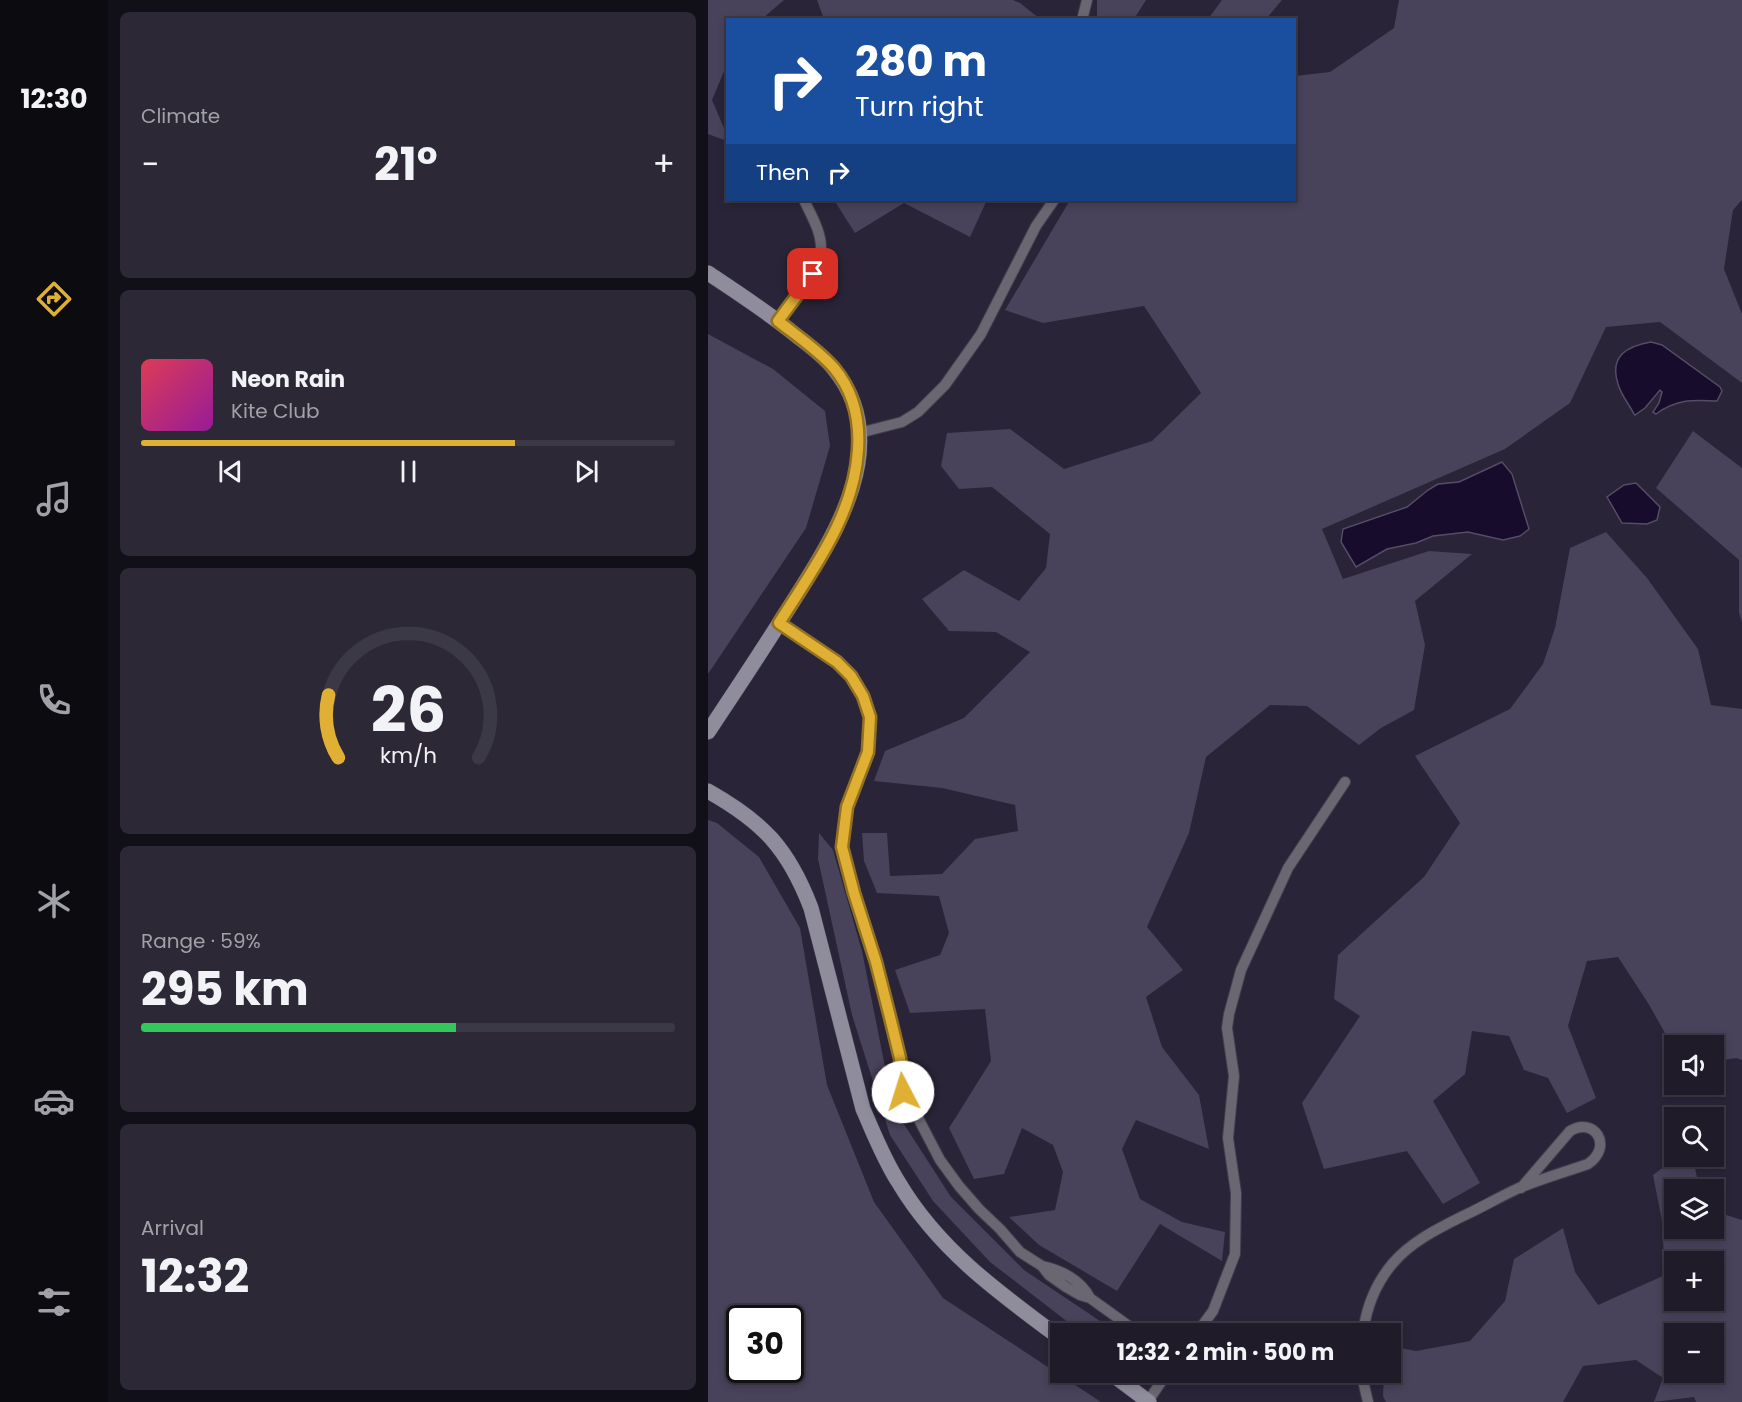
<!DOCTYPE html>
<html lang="en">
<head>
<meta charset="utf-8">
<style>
  :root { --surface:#1f1b29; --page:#2c2835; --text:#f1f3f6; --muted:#a1a1a8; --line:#3c3946; --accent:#e0b034 }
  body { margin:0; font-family:Poppins,sans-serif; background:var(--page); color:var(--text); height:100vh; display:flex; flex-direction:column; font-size:22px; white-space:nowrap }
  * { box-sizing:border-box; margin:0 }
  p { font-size:20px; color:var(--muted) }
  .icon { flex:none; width:33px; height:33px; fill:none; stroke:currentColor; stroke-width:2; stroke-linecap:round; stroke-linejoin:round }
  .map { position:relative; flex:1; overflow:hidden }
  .drawer { display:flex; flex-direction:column; gap:12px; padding:12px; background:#110f17; width:600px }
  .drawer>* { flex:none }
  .banner { position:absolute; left:18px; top:18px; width:570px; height:183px; border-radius:0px; box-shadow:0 3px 9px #0003,0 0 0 2px var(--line); background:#1a4fa0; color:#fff; overflow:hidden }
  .buttons { position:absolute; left:956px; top:1035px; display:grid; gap:12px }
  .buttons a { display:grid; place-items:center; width:60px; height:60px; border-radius:0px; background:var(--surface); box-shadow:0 3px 9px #0003,0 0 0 2px var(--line); font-size:30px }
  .speed { position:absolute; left:18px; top:1305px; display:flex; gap:12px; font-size:30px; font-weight:700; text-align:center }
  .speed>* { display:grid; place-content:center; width:78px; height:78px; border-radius:50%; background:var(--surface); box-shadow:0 3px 9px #0003,0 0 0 2px var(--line); line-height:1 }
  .speed .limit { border:3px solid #111; border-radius:9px; background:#fff; color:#111 }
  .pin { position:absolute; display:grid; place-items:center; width:51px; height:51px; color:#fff; margin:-26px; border-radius:12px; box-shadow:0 3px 9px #0006 }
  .me { position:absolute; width:66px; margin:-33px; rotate:355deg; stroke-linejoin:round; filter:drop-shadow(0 0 4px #0008) }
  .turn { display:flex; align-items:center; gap:21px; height:126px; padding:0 30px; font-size:27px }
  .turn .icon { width:78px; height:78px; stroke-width:2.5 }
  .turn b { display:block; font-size:42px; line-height:51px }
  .then { display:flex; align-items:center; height:57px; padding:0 30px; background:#0003; gap:12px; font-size:22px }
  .big { font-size:45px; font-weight:700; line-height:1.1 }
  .drawer .card { flex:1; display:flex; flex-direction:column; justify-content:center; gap:9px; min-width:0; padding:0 21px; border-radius:9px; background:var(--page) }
  .drawer .dial { align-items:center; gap:0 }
  .dial svg { height:156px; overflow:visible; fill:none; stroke:var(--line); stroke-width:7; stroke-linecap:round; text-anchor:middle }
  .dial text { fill:var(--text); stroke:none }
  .song { display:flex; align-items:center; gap:18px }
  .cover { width:72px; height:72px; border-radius:9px; background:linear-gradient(135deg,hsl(350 70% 55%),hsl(300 70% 35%)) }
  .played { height:6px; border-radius:3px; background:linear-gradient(90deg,var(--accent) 70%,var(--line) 70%) }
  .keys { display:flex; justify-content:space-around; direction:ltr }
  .heat { display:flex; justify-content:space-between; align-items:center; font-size:33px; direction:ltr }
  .charge { height:9px; border-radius:4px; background:linear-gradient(90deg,#34c759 59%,var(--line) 0) }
  .trip { position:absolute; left:342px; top:1323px; width:351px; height:60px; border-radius:0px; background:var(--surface); box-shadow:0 3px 9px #0003,0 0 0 2px var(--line); font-weight:700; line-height:60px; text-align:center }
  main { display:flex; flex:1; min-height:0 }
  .tab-bar { display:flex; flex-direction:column; width:108px; justify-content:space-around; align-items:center; background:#0c0b10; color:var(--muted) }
  .tab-bar .icon { width:42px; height:42px }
  .tab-bar .on { color:var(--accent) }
  .tab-bar b { font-size:27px; color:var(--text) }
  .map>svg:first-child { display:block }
  .green { fill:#48425a; fill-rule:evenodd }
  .water { fill:#170c2c; stroke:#554c67; stroke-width:1.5 }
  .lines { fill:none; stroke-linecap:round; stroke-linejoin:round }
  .minor-casing { stroke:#433f51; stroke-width:12 }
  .secondary-casing { stroke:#433f51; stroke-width:16 }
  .minor { stroke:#6a6772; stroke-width:10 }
  .secondary { stroke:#8f8c9c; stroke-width:15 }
  .route-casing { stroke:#927222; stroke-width:15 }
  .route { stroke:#e0b034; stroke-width:10 }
</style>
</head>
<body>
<main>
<nav class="tab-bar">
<b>12:30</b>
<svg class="icon on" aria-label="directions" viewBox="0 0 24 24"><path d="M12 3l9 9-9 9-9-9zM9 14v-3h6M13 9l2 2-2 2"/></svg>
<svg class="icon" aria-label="music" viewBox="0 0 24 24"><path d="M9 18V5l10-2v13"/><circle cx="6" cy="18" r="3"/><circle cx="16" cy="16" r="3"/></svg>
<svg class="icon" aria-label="phone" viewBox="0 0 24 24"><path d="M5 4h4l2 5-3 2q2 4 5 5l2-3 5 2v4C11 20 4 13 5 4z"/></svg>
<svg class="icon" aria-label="climate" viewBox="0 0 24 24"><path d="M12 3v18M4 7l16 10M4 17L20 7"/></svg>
<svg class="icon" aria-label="car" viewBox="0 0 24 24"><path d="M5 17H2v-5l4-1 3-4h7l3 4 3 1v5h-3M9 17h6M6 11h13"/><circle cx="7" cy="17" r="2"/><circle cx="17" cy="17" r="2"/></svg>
<svg class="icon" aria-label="filters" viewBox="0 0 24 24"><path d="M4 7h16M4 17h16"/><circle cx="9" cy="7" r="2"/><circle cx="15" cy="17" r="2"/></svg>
</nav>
<section class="drawer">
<div class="card"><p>Climate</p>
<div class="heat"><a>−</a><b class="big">21°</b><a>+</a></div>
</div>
<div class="card">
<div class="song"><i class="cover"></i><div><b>Neon Rain</b><p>Kite Club</p></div></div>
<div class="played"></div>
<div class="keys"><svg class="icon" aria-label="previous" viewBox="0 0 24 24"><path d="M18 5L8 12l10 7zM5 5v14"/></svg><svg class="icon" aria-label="pause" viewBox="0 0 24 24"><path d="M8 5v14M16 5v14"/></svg><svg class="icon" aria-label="next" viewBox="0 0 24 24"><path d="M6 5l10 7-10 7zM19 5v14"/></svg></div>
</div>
<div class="card dial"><svg viewBox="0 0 100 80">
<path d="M14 69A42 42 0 1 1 86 69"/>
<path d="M14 69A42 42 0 0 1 9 37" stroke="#e0b034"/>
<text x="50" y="56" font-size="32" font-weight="700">26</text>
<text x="50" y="72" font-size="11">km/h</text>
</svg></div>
<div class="card"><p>Range · 59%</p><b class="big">295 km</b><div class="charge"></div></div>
<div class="card"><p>Arrival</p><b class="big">12:32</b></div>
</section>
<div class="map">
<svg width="1034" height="1402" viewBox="0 0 1034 1402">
  <rect width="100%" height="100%" fill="#292437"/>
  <!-- green -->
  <path class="green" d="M0,0H76L54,19L20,20L19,64L4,100L19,135V141L0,134Z
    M109,0H305L312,3L332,19H116Z
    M389,0H438L428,16L389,20Z
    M514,0H574L558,19H500Z
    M691,0H1034V200L1025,210L1016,269L1034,314V383L952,322L898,327L862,403L797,449L614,529L635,579L721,551L764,554L707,601L717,645L706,710L673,728L651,745L599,706L562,705L498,757L481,833L439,927L475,970L438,997L454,1047L491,1095L501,1149L428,1120L414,1149L432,1199L474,1222L517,1232L514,1261L452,1224L409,1291L331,1245L301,1217L347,1210L355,1172L345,1145L314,1128L296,1174L266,1179L241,1128L283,1061L277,1009L202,1013L187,970L232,955L241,933L231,896L169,893L156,861L154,833H179L182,876L234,874L267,839L310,831L307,805L234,788L166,781L177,751L256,718L322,652L288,632L241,631L214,599L256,570L311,601L338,568L342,534L284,487L251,489L233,466L239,433L302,429L356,469L444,441L493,393L436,306L335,323L297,310L362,200H586L587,76L622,72L686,28Z
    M126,200H279L262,237L196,203L147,233Z
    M0,334L65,369L117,411L122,446L98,528L0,674Z
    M985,431L1034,468V622L1031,613V560L948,488Z
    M898,532L939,578L990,649L1003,705L1034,709V1060L1028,1058L1005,1062V1046H966V1049L940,1003L910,957L879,961L860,1026L888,1098L859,1113L840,1078L816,1070L801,1036L764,1031L757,1074L725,1101L772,1183L735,1204L699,1151L616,1169L594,1103L652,1016L626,999L630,955L716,877L752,823L707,756L802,709L835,664L847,628L862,548Z
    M0,820L9,823L51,857L92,928L119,1085L166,1202L235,1298L393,1402H0ZM32,1318H82V1370H32Z
    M111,833L125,850L154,951L185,1107L243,1197L316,1270L410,1333H374L282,1262L225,1201L182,1135L144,1015L110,859Z
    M969,1157H985L989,1178L996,1189L966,1190V1228H1005V1205L1009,1212L1034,1220V1402H988L986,1397L946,1402L955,1378L928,1360L875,1366L855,1402H678L675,1396L676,1373L682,1372L683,1346L708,1351L762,1341L797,1301L806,1259L855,1228L867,1272L890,1305L957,1275L954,1221L945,1175ZM966,1262H1005V1300H966ZM966,1334H1005V1372H966Z"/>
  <!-- water -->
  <path class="water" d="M943,342L954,345L1012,387L1014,391L1009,401C984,400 969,399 948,414L945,412L951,403L954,392L952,390L937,408L927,415L926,414C921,404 913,395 910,384C901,356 919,346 943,342Z
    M794,462L804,474L821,529L812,536L795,540L760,532L725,536L708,543L679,549L648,567L633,542L635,529L699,507L720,490L730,484L751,482Z
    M928,483L952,507L949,520L939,524L914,523L899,497L916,485Z"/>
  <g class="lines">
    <defs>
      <path id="minor" d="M374,20L379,0
        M70,321C84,301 112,273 113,248C113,231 103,215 96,200
        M151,433L194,422L210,412L237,385L273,334L328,226L346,200
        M71,623L129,662L143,676L155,696L162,717L160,752L139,807L134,847L146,893L168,962L182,1017L193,1057L196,1091L232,1160L251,1186L271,1209L292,1229L312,1252L334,1266L341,1275L358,1287L372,1295L382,1298L432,1334
        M334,1266C353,1270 373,1280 382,1298
        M488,1334L505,1311L527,1254L528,1193L520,1138L526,1076L519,1028L521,1014L533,970L580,868L637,782
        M655,1334C658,1308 668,1283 685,1263C703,1242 729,1229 753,1217C773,1208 791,1197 811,1188C833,1179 857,1172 880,1164C906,1146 886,1116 862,1131L813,1188
        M653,1372L660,1402
        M440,1401L460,1372"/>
      <path id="secondary" d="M0,273C30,293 61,313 89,336C102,346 116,356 126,369C190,447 120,546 77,614C52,654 26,693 0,732
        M0,791C55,822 80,848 103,908L155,1109C166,1134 176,1160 191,1183C230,1249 291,1293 352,1338
        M401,1372L441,1402"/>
    </defs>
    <!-- minor casing -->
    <use href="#minor" class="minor-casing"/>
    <!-- secondary casing -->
    <use href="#secondary" class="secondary-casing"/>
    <!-- minor -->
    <use href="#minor" class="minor"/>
    <!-- secondary -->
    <use href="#secondary" class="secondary"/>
  </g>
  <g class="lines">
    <defs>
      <path id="route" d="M105,274L70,321C89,336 110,350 126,368C146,392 152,420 150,450C146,516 105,569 71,623L129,662L143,676L155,696L162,717L160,752L139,807L134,847L146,893L168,962L182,1017L192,1058L195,1092"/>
    </defs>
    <!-- route casing -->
    <use href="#route" class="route-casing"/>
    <!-- route -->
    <use href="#route" class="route"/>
  </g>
</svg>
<div class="buttons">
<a><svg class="icon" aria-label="sound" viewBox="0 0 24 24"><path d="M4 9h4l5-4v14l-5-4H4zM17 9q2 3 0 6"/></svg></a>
<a><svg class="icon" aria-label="search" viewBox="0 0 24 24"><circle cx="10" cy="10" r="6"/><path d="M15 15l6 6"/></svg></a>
<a><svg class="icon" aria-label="layers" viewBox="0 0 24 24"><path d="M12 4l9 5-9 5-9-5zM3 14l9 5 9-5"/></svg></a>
<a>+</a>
<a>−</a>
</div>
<div class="speed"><div class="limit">30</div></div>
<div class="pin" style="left:105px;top:274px;background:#d93025"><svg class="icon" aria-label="arrive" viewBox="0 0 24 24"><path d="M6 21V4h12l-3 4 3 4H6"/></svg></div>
<svg class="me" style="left:195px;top:1092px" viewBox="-20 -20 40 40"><circle r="19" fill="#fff"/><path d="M0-13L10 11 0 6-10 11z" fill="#e0b034"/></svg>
<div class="trip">12:32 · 2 min · 500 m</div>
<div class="banner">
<div class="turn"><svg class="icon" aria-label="right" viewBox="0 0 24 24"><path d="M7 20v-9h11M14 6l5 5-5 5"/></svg><div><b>280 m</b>Turn right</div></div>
<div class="then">Then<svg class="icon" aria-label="right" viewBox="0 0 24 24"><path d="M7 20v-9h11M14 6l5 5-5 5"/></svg></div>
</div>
</div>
</main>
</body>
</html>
